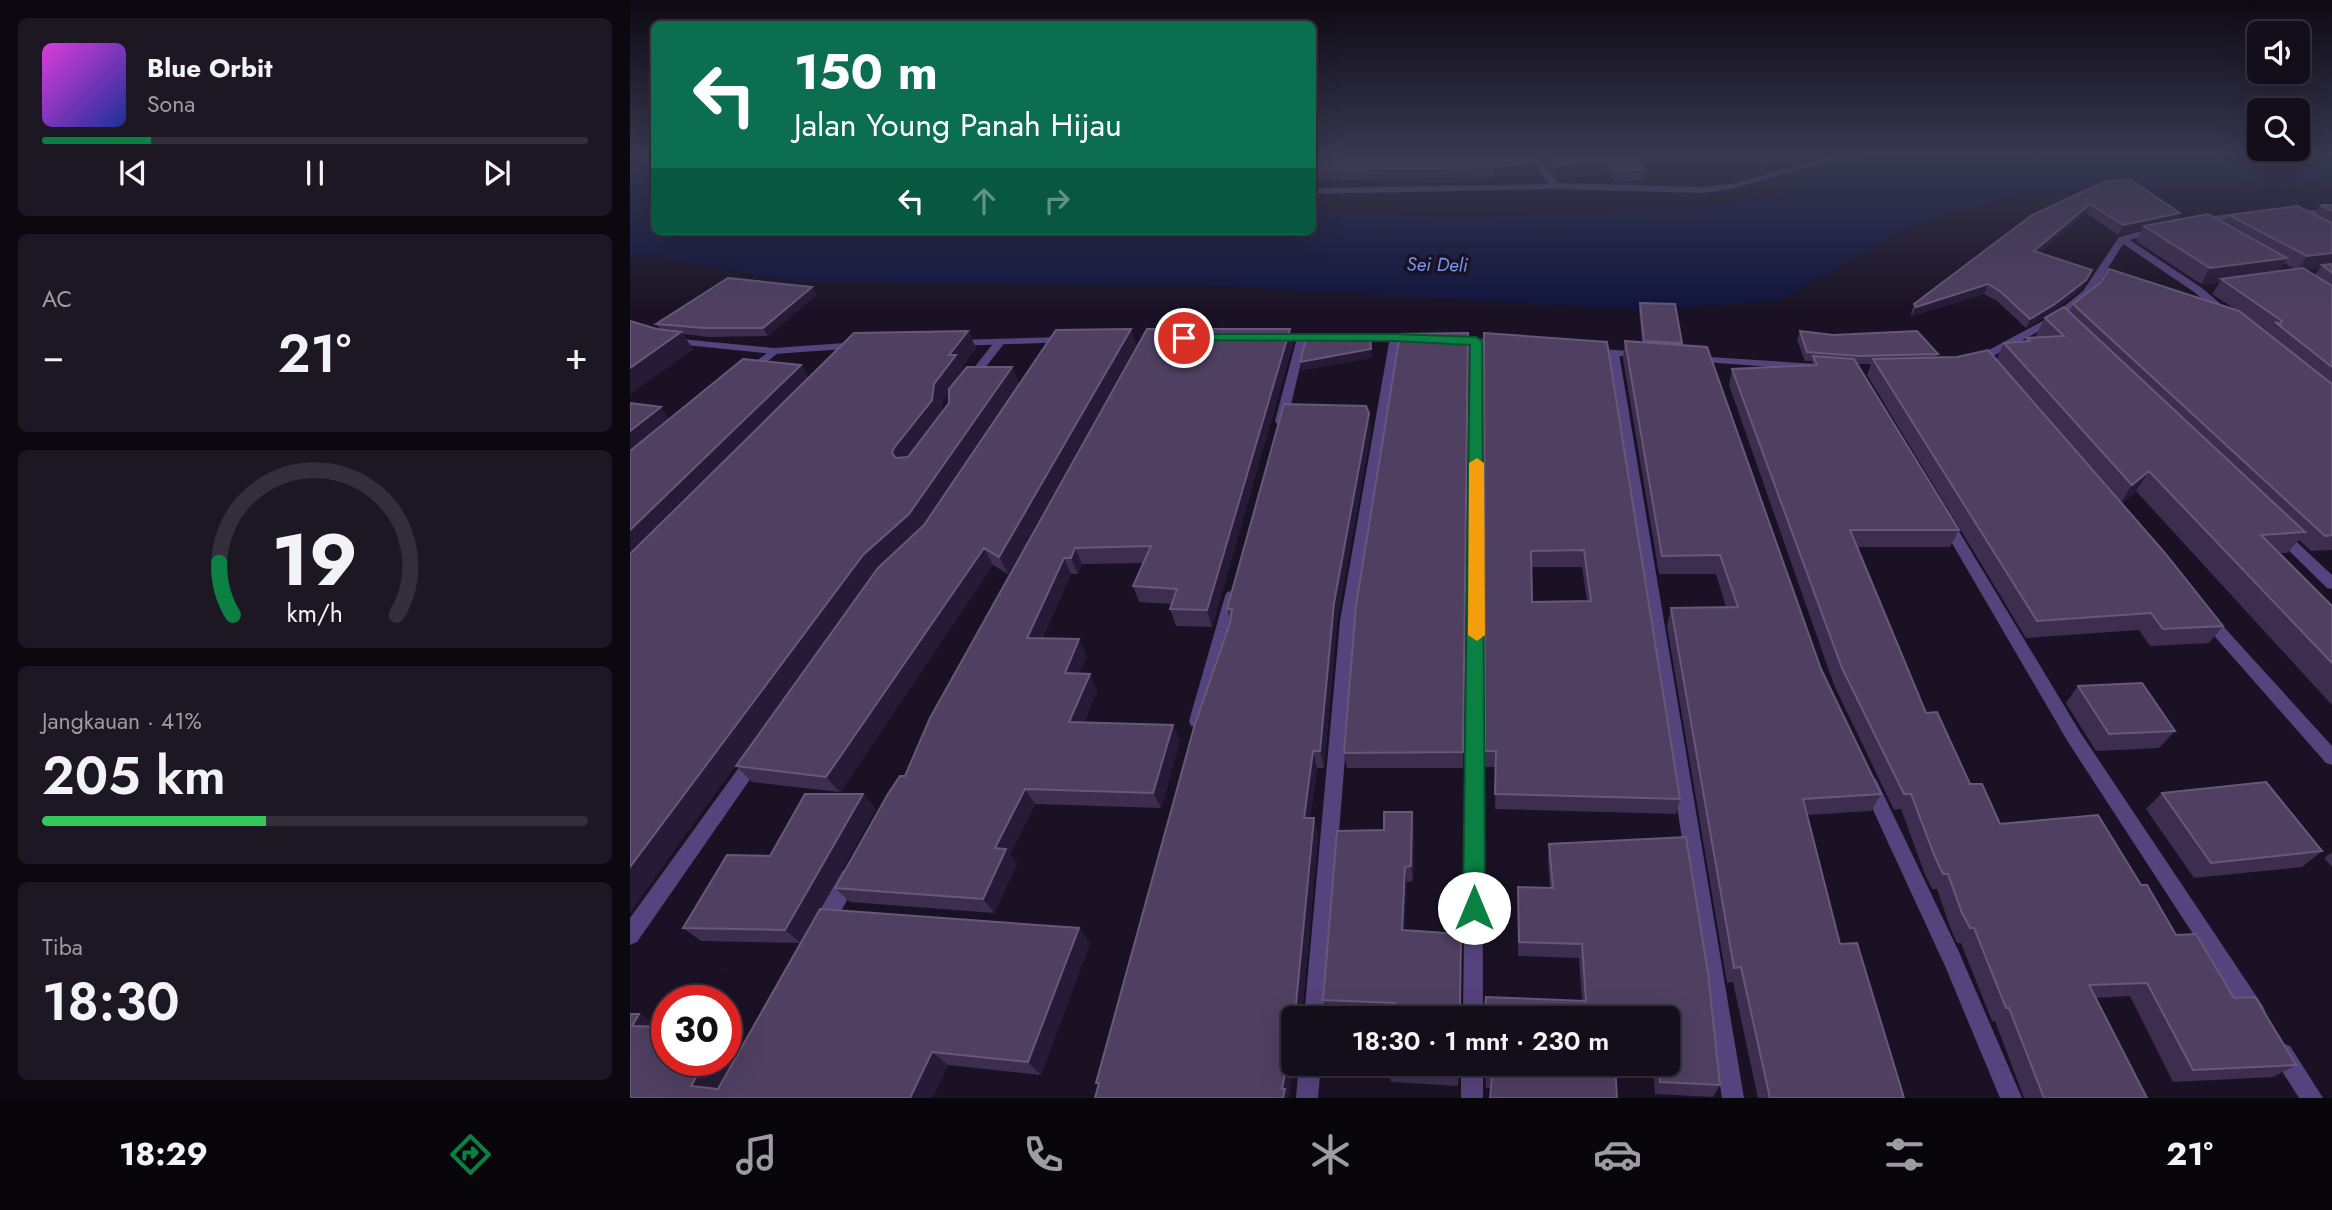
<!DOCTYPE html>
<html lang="id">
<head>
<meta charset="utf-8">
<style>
  :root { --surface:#140e1b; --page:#1d1724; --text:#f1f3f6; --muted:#9d9ca3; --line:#332e3a; --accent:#0b8043 }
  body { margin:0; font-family:Jost,sans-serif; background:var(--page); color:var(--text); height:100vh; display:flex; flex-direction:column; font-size:26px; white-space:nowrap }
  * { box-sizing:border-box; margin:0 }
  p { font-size:23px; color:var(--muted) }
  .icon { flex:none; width:38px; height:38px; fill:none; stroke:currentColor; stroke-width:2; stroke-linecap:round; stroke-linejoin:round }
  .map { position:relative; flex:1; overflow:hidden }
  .side { display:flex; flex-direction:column; gap:18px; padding:18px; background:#0b080f; width:630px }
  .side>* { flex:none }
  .hud { position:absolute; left:21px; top:21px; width:665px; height:214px; border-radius:10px; box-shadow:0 7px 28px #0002,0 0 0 2px var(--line); background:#0b6e4f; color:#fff; overflow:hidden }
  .fabs { position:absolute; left:1617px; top:21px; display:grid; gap:14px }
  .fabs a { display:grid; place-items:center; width:63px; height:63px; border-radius:10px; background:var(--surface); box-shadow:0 7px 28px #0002,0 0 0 2px var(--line); font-size:35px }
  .speed { position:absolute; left:21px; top:985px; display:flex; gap:14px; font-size:35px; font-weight:700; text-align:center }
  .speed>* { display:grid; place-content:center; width:91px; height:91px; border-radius:50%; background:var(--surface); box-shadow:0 7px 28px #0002,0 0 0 2px var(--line); line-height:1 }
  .speed .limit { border:10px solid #d22; background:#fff; color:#111 }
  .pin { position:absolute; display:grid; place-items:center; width:60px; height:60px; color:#fff; margin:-30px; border:4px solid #fff; border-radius:50%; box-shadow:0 2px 7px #0007 }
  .me { position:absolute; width:77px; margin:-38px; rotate:0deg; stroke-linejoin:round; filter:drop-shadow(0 0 5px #0008) }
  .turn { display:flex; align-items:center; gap:24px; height:147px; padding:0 28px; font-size:32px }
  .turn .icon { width:91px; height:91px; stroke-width:2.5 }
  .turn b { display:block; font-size:49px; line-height:60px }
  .lanes { display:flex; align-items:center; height:66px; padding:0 28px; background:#0003; justify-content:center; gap:35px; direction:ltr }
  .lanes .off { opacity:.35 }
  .big { font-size:52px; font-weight:600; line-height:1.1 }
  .side .tile { flex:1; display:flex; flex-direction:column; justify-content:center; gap:10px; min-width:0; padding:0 24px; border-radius:10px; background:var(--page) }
  .side .dial { align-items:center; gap:0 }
  .dial svg { height:182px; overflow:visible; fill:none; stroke:var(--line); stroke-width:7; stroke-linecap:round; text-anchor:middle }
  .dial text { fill:var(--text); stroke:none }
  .song { display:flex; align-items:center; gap:21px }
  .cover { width:84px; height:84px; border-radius:10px; background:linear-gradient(135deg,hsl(300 70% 55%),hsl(230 70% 35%)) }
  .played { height:7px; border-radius:4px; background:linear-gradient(90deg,var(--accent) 20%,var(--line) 20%) }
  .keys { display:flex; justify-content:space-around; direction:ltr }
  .heat { display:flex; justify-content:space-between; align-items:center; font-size:38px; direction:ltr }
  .charge { height:10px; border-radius:5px; background:linear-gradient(90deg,#34c759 41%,var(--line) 0) }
  .trip { position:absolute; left:651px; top:1006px; width:399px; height:70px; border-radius:10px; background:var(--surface); box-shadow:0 7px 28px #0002,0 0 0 2px var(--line); font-weight:600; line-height:70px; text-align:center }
  .menu { display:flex; height:112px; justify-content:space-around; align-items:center; background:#08060b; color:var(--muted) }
  .menu .icon { width:49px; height:49px }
  .menu .active { color:var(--accent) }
  .menu b { font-size:32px; color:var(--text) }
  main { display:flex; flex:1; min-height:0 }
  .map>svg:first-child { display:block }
  .water { fill:#11153d }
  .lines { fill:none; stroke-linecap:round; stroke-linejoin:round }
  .minor { fill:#54437c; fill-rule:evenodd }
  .tertiary { fill:#54437c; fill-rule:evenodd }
  .wall { fill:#3d2d4f; fill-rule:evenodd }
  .shaded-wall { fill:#271a36 }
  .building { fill:#4f3f61; stroke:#675879; stroke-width:2; fill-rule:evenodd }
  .route { fill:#0b8043; stroke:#07532c; stroke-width:2 }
  .slow { fill:#f59e0b }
  .labels { text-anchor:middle; stroke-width:7; stroke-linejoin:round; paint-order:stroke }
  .far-water-label { font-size:19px; font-style:italic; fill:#7595ed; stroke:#1a1224 }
</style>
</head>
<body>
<main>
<section class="side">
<div class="tile">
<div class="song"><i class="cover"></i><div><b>Blue Orbit</b><p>Sona</p></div></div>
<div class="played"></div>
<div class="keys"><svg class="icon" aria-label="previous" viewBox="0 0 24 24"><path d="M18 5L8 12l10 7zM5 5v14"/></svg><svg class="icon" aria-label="pause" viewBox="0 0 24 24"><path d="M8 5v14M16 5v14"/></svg><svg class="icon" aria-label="next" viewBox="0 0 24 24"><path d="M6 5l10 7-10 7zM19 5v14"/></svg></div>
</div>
<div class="tile"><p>AC</p>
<div class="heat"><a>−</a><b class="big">21°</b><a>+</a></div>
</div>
<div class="tile dial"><svg viewBox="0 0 100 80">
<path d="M14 69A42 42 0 1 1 86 69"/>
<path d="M14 69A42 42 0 0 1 8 46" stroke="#0b8043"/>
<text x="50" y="56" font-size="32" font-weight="700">19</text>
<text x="50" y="72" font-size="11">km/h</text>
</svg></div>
<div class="tile"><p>Jangkauan · 41%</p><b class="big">205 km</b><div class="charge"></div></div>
<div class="tile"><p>Tiba</p><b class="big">18:30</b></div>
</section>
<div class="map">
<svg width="1702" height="1098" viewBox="0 0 1702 1098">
  <rect width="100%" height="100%" fill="#1a1224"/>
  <!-- water -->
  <path class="water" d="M0,155H24V231H682L683,209L825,218L1070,206L1149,194L1241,155H1702V187L1687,182L1659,179V187L1592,184L1523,189L1481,186L1416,192L1338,207L1274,230L1148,301L1013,310L593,286L169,282L0,253Z"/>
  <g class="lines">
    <!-- minor -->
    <path class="minor" d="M899,155H907L928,183L1073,187L1102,184L1204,155H1216L1106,188L1073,193L925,189L682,194V188L919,184Z
      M1489,237H1495L1572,288L1601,313L1600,315H1592L1564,292L1489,241Z
      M765,334L770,337L726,621L694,1018H674L710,621L760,337Z
      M672,335L677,338L657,421L655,424H647L645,421L667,338Z
      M846,338L851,341L853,1018H833L841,341Z
      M369,340L373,341V345L344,382H336V378L365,341Z
      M144,348L148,349V353L122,374H114V370Z
      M983,350L989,353L1114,1098H1092L977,353Z
      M1316,516L1321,518L1450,732L1633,1006L1636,1013L1633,1020L1626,1023L1619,1020L1438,742L1309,521Z
      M1649,528L1654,530L1702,575V589L1697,588L1644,536L1642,533Z
      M602,591L607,592L609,596L575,721L573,726L567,728L561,726L559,721L595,596L597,592Z
      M1577,612L1582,614L1702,746V765L1696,763L1572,622L1569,618L1572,614Z
      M124,753L130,755L133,760L130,765L7,942L0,945V918L118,755Z
      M1240,776L1246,779L1329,952L1392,1098H1370L1315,966L1231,784L1234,779Z
      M220,867L227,870L229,876L227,882L199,933L192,936L185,933L182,926L185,919L213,870Z
      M1652,1043L1660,1046L1693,1098H1669L1641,1054L1644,1046Z
      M669,1064H691L688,1098H666Z
      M831,1064H853V1098H831Z"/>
    <!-- tertiary -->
    <path class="tertiary" d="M1658,210H1702V216L1661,215L1658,214Z
      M1617,212L1620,213V217L1567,224L1562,221L1567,218Z
      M1527,227L1530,228V232L1495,241L1461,295L1430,320L1350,363H1342V359L1422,316L1453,291L1489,237Z
      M645,334H694L699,337L694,340L641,339V335Z
      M722,334L785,335L790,338L785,341L718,339V335Z
      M435,337L440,340L439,342L326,346L321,343L326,340Z
      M820,337L873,340L878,343L873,346L816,342V338Z
      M40,338L144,348L229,342L234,345L229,348L144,354L36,343L35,341Z
      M959,348L1012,352L1018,355L1012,358L955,353L953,351Z
      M1064,356L1187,364L1193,367L1187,370L1060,361V357Z"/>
  </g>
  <!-- wall -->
  <path class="wall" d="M682,155H903L908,173L863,177L682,180Z
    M910,155H1175L1174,159L1134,165L1129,161L1109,163L1100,155L1011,164L1015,169L1014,180L985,182L977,171L926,176Z
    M1476,181L1550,213L1547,219L1594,223L1599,215H1685L1690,205H1702V550L1681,551L1669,540L1657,553H1649L1702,606V705L1506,491L1491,504L1593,626L1579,643L1520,646L1509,630L1396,638L1237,375L1241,364H1228L1329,530L1320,547H1227L1296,713L1340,784L1370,824L1511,885L1546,935L1666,1065L1643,1077L1543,1082L1500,996L1465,998L1517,1098H1394L1365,1021H1362L1331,943H1327L1320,927L1307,889H1302L1294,872L1271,809L1264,810L1204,685L1099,385L1102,369L1181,366L1182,361H1175L1167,340L1170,331L1308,354L1306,358L1366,360L1374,343L1395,341L1397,338L1405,337L1415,318L1439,312L1443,304L1605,309L1582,294L1590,282L1571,284L1506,241L1512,230L1488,235L1456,213L1409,253L1462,270L1451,289L1421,314L1396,328L1367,301L1354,294L1282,316L1281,314L1284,304ZM1654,263L1665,269L1649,271ZM1690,268L1685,275L1676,269Z
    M187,295L138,336L79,337L53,334L63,349L0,394V321L30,330L26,324Z
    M1010,303L1052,343V345L1191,669L1251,794L1241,811L1177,815L1210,944L1274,1098H1128L1103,982L1097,983L1037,626L1041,608L1096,607L1086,574H1029L993,359L995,341L1012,342L1009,311Z
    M501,329L506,345L378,574L363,565L210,792L122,782L106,766L227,598L60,828L39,419L171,365L179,378L338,331L346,348L332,366L334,371L382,367L389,384ZM319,393V403L311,413L313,401Z
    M517,329H660L663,344L582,627L546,626L540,609L542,604L509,602L503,586L513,563L452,564L448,574H441L412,639L457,656L449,673L467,690L454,722L550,740L531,808L405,804L380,854L387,864L364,913L220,902L205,888L275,776Z
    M838,333L833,768H717L714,753Z
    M854,333L977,342L1050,799L1046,814L865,809L866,767H855ZM901,567H952L957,601L902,602Z
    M741,431L707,621L694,768H687L680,818H684L688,835L672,1015L663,1064H665L658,1097L469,1086L466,1083L600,620L597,609Z
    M1448,686L1545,731L1529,748L1466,751L1436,703Z
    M1532,793L1692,851L1672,867L1564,878L1516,809Z
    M233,794L246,809L171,943L71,941L53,928L140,856Z
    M784,828L783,881L777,882L774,930L831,948V1006L833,1008L952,1001L949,958L888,956V887L920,888L918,859L919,844L1090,1085L1083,1097L1025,1094L1023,1064H1038V1018L764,1016L697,1013L693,1000Z
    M1702,852V867L1694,858Z
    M449,928L460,943L411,1075L318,1065L302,1098H0L9,1014L32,1027L96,1032L114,1042Z
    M759,1064H829L828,1086L761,1082L758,1070Z
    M855,1064H985L861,1088H856Z"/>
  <!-- shaded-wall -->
  <path class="shaded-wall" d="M1005,155H1100L1004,165Z
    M1111,155H1130L1129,161L1109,163Z
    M1136,155H1175L1174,159L1134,165Z
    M978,161L977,171L926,176L927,165Z
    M909,162L908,173L863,177V167Z
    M1460,204L1456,213L1400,261L1404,251Z
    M1550,213L1545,222L1514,226L1512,230L1488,235L1493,225Z
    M1702,253V266L1692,265L1690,268L1668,270L1677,256Z
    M1657,258L1647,273L1591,279L1590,282L1571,284L1580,268Z
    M1462,270L1451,289L1421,314L1396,328L1400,319Z
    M1358,284L1354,294L1282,316L1286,307Z
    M182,287L187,295L138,336L133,328Z
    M501,329L506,345L378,574L369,557Z
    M660,329L663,344L582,627L577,610Z
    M338,331L346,348L332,366L334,372L313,401L310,418L273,471L262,453L264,448L304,384L319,355Z
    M51,332L63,349L0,394V368Z
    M741,349L742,358L671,371L670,362Z
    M171,365L182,382L0,563V530Z
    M382,367L389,384L289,532L245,573L60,828L0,913V867L233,555Z
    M31,407L44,425L0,460V431Z
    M739,413L741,431L707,621L694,768L690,751L704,603Z
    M1519,471L1506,491L1489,505L1502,485Z
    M354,548L363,565L210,792L196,777Z
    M445,548L452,564L448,574L441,558Z
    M434,558L441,574L405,654L397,638Z
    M449,639L457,656L443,689L435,673Z
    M460,674L467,690L447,738L439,722Z
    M543,725L550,740L531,808L523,793Z
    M683,751L687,768L678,835L674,818Z
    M395,789L405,804L380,854L387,864L364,913L353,899L365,848Z
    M233,794L246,809L171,943L155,930Z
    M782,812L784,828L783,881L781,866Z
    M684,818L688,835L672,1015L673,1018H666V1004Z
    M775,867L777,882L774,944L772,930Z
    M449,928L460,943L411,1075L398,1062Z
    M9,1014L33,1028L2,1026Z
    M96,1032L115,1043L85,1098L61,1086L76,1060H96Z
    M663,1032V1064H665L659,1098H653L652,1089Z
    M302,1052L318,1065L302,1098H280Z"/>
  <!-- building -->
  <path class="building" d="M682,155H903L909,162L863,167L682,169Z
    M919,155H1005L1015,169L986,171L978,161L927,165Z
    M1501,180L1550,213L1493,225L1460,204L1404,251L1462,270L1456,280L1425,304L1400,319L1371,292L1358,284L1286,307L1284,304L1402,215L1476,181Z
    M1690,205H1702V211Z
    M1667,206L1702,223V253L1677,256L1599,215Z
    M1578,214L1657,258L1580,268L1514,226Z
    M1702,264V273L1692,265Z
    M1673,268L1702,286V367L1645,322L1650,324L1652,321L1591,279Z
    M1479,269L1609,311L1702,384V535L1695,536L1443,304L1470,283Z
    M98,278L182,287L133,328H74L26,324Z
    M1010,303L1045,304L1052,343L1014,341Z
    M1434,307L1675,532L1631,535L1702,606V663L1519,471L1502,485L1374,343L1400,341L1397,338L1434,336L1415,318Z
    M0,321L27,329L51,332L0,368Z
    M501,329L369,557L354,548L196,777L106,766L248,568L294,525L426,330Z
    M517,329H660L577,610L540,609L547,589L503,586L521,546L445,548L441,558H434L397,638L449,639L435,673L460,674L439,722L543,725L523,793L395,789L365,848L376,849L353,899L205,888L258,794L270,776H275L300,718Z
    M338,331L319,355H326L304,384L302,400L264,448L262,453L266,458L278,457L319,403V389L337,367H382L279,514L233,555L0,867V554L224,333Z
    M1170,331L1203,335L1287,331L1308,354L1228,356L1177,352Z
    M838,333L833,752L714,753L726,605L770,334Z
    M854,333L977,342L1050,799L865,794L866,751H855ZM954,550L961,601L902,602L901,551Z
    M740,335L741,349L670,362L677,336Z
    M995,341L1077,347L1191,669L1251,794L1173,799L1210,944L1227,943L1274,1098H1140L1111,967L1104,968L1041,608L1108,607L1090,555L1032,556Z
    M1358,350L1534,552L1593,626L1533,629L1521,613L1407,621L1243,359L1327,357Z
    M1183,356L1224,359L1329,530H1220L1296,713L1307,712L1340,784H1352L1370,824L1468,815L1511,885H1517L1546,935L1566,934L1604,998L1625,997L1666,1065L1563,1070L1517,983L1459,985L1517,1098H1414L1379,1008H1376L1344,928H1340L1332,913L1318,874H1313L1305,857L1281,794H1274L1212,668L1102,369L1187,365Z
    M113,359L171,365L0,530V451Z
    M0,403L31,407L0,431Z
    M654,404L736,406L739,413L704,603L690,751H683L674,818H684L666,1004L669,1007L666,1018H663V1032L652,1089H655L653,1098H465L469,1083H466L565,724L600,623L602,609H597Z
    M1512,683L1545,731L1479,734L1448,686Z
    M1636,782L1692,851L1581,863L1532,793Z
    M175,794H233L155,930L53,928L97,855L140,856Z
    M754,812H782L781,866L775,867L772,930L831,934L830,1005L833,1008L855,1007L856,997L956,1001L952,944L889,942L888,887L923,888L919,844L1056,837L1078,973L1090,1085L1030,1082L1029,1064H1038V1018H763L765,1003L693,1000L707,831L754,830Z
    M190,909L449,928L398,1062L302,1052L280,1098H0V1014H9L2,1026L37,1027V1060H76L61,1086L88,1089Z
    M759,1064H828V1074L758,1070Z
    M855,1064H985L987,1098H860L862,1077L856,1076Z"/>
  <!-- sky -->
  <linearGradient id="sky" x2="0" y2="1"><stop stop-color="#0e0a14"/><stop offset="0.5" stop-color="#383950"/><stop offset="1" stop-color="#383950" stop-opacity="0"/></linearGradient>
  <rect width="1702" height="309" fill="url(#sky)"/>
  <!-- route -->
  <path class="route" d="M554,334H765L846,337L852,341L855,908L852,915L844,918L836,915L833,908L840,345L765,341L550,340L548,338Z"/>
  <!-- slow -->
  <path class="slow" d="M847,458L854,463L855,635L847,641L838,635L839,463Z"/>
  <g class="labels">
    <!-- far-water labels -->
    <g class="far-water-label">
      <text transform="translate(807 264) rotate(1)" y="7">Sei Deli</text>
    </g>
  </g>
</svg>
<div class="fabs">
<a><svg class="icon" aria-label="sound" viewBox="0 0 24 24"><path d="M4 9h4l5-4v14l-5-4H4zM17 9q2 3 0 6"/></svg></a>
<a><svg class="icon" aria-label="search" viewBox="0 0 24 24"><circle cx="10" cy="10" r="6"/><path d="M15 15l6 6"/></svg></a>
</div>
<div class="speed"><div class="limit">30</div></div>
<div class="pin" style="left:554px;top:338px;background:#d93025"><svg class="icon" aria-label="arrive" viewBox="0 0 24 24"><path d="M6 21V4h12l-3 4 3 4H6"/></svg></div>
<svg class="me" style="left:844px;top:908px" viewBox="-20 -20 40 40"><circle r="19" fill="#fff"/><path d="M0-13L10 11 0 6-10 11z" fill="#0b8043"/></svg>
<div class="trip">18:30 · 1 mnt · 230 m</div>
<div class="hud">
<div class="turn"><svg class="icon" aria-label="left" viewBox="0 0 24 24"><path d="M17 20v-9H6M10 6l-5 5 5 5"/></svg><div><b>150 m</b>Jalan Young Panah Hijau</div></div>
<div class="lanes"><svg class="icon" aria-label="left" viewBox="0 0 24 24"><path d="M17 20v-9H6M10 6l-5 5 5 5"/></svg><svg class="icon off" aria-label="ahead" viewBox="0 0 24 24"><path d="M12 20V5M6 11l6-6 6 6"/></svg><svg class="icon off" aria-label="right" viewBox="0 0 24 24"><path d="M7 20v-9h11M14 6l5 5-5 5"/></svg></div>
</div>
</div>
</main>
<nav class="menu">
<b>18:29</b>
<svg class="icon active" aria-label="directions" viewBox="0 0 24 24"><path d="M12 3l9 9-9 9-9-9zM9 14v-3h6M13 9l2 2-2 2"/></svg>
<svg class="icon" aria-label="music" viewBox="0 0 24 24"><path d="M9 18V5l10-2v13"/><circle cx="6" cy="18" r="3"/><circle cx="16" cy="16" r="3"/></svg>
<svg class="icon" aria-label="phone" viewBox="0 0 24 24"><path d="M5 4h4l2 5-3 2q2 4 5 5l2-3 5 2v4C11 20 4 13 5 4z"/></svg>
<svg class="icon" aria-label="climate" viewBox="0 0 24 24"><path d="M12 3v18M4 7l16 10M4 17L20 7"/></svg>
<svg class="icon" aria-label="car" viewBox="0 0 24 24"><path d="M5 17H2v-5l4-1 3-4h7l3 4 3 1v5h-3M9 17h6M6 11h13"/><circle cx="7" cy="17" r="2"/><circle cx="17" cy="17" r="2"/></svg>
<svg class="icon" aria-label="filters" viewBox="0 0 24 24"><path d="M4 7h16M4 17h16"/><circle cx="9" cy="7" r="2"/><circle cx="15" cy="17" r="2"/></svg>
<b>21°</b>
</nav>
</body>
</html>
